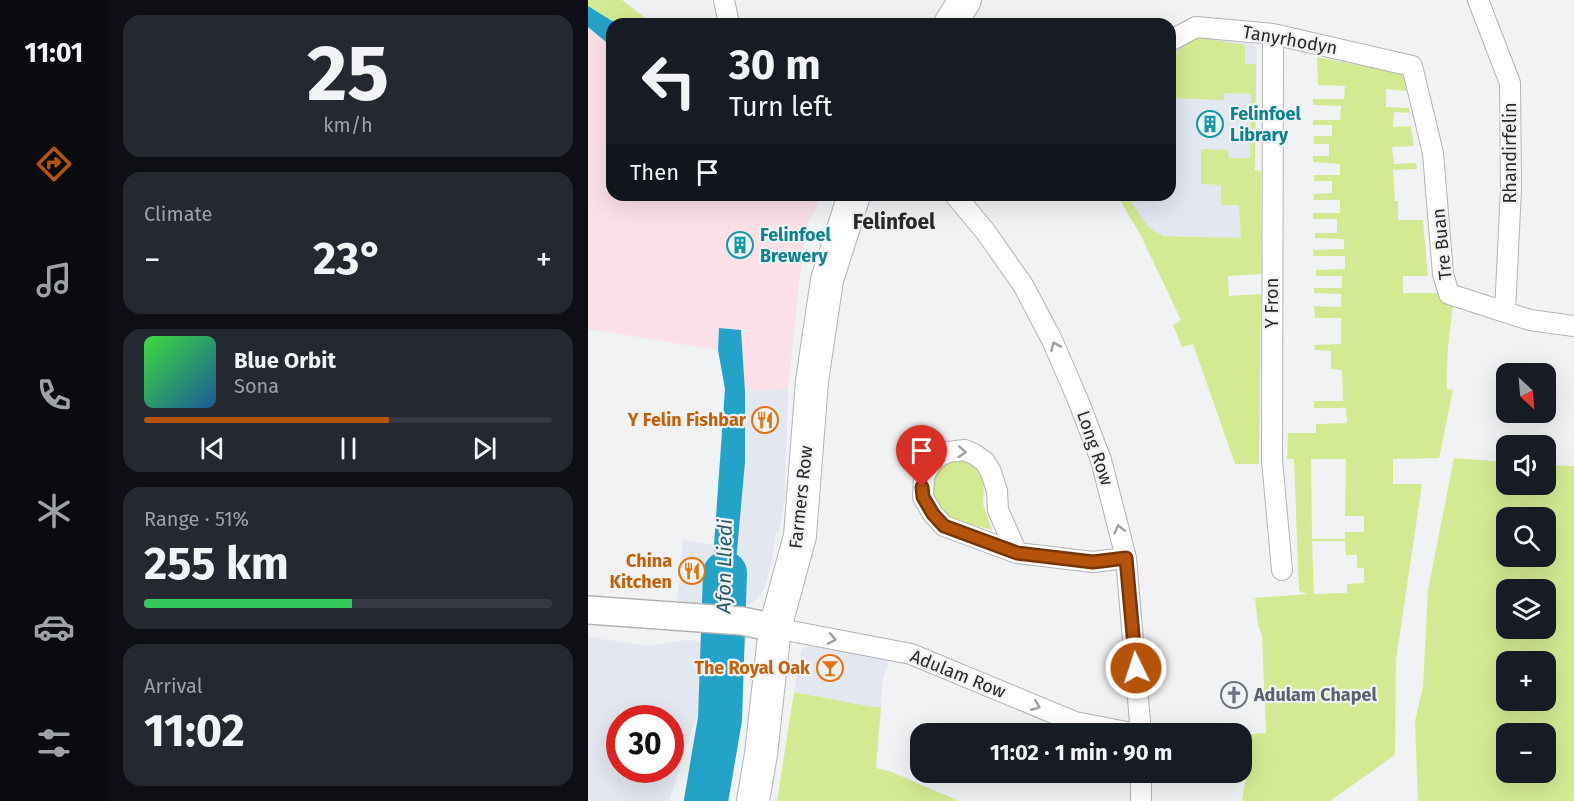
<!DOCTYPE html>
<html lang="en">
<head>
<meta charset="utf-8">
<style>
  :root { --surface:#171b24; --page:#242831; --text:#f1f3f6; --muted:#9ea1a6; --line:#363941; --accent:#b45309 }
  body { margin:0; font-family:"Fira Sans",sans-serif; background:var(--page); color:var(--text); height:100vh; display:flex; flex-direction:column; font-size:22px; white-space:nowrap }
  * { box-sizing:border-box; margin:0 }
  p { font-size:20px; color:var(--muted) }
  .icon { flex:none; width:33px; height:33px; fill:none; stroke:currentColor; stroke-width:2; stroke-linecap:round; stroke-linejoin:round }
  .map { position:relative; flex:1; overflow:hidden }
  .details { display:flex; flex-direction:column; gap:15px; padding:15px; background:#0d0f14; width:480px }
  .details>* { flex:none }
  .top-card { position:absolute; left:18px; top:18px; width:570px; height:183px; border-radius:18px; box-shadow:0 6px 24px #0002; background:#171b24; color:var(--text); overflow:hidden }
  .needle { width:39px; rotate:154deg }
  .buttons { position:absolute; left:908px; top:363px; display:grid; gap:12px }
  .buttons a { display:grid; place-items:center; width:60px; height:60px; border-radius:12px; background:var(--surface); box-shadow:0 6px 24px #0002; font-size:30px }
  .speed { position:absolute; left:18px; top:705px; display:flex; gap:12px; font-size:30px; font-weight:700; text-align:center }
  .speed>* { display:grid; place-content:center; width:78px; height:78px; border-radius:50%; background:var(--surface); box-shadow:0 6px 24px #0002; line-height:1 }
  .speed .limit { border:9px solid #d22; background:#fff; color:#111 }
  .pin { position:absolute; display:grid; place-items:center; width:51px; height:51px; color:#fff; margin:-62px -26px; border-radius:50% 50% 50% 0; rotate:-45deg; box-shadow:0 0 6px #0007 }
  .pin .icon { rotate:45deg }
  .me { position:absolute; width:66px; margin:-33px; rotate:356deg; stroke-linejoin:round; filter:drop-shadow(0 0 4px #0008) }
  .turn { display:flex; align-items:center; gap:21px; height:126px; padding:0 24px; font-size:27px }
  .turn .icon { width:78px; height:78px; stroke-width:2.5 }
  .turn b { display:block; font-size:42px; line-height:51px }
  .then { display:flex; align-items:center; height:57px; padding:0 24px; background:#0003; gap:12px; font-size:22px }
  .big { font-size:45px; font-weight:700; line-height:1.1 }
  .details .card { flex:1; display:flex; flex-direction:column; justify-content:center; gap:9px; min-width:0; padding:0 21px; border-radius:18px; background:var(--page) }
  .details .dial { align-items:center; gap:0 }
  .dial b { font-size:78px; line-height:1 }
  .song { display:flex; align-items:center; gap:18px }
  .cover { width:72px; height:72px; border-radius:9px; background:linear-gradient(135deg,hsl(120 70% 55%),hsl(210 70% 35%)) }
  .played { height:6px; border-radius:3px; background:linear-gradient(90deg,var(--accent) 60%,var(--line) 60%) }
  .keys { display:flex; justify-content:space-around; direction:ltr }
  .heat { display:flex; justify-content:space-between; align-items:center; font-size:33px; direction:ltr }
  .charge { height:9px; border-radius:4px; background:linear-gradient(90deg,#34c759 51%,var(--line) 0) }
  .trip { position:absolute; left:322px; top:723px; width:342px; height:60px; border-radius:18px; background:var(--surface); box-shadow:0 6px 24px #0002; font-weight:700; line-height:60px; text-align:center }
  main { display:flex; flex:1; min-height:0 }
  .tab-bar { display:flex; flex-direction:column; width:108px; justify-content:space-around; align-items:center; background:#090b0e; color:var(--muted) }
  .tab-bar .icon { width:42px; height:42px }
  .tab-bar .active { color:var(--accent) }
  .tab-bar b { font-size:27px; color:var(--text) }
  .map>svg:first-child { display:block }
  .built { fill:#e2e7f0; fill-rule:evenodd }
  .industrial { fill:#fbe1e7 }
  .green { fill:#d4ea92; fill-rule:evenodd }
  .water { fill:#23a3c7 }
  .lines { fill:none; stroke-linecap:round; stroke-linejoin:round }
  .river { stroke:#23a3c7; stroke-width:44 }
  .street-casing { stroke:#b2b3b5; stroke-width:22 }
  .secondary-casing { stroke:#b2b3b5; stroke-width:30 }
  .primary-casing { stroke:#b2b3b5; stroke-width:34 }
  .street { stroke:#fff; stroke-width:20 }
  .secondary { stroke:#fff; stroke-width:27 }
  .primary { stroke:#fff; stroke-width:32 }
  .oneway { stroke:#9e9f9f }
  .route-casing { stroke:#753606; stroke-width:15 }
  .route { stroke:#b45309; stroke-width:10 }
  .labels { text-anchor:middle; stroke-width:4.5; stroke-linejoin:round; paint-order:stroke }
  .street-label { font-size:18px; fill:#282929; stroke:#f1f2f4 }
  .culture-label { font-size:18px; font-weight:bold; fill:#0d838f; stroke:#f1f2f4; text-anchor:start }
  .food-label { font-size:18px; font-weight:bold; fill:#c56008; stroke:#f1f2f4; text-anchor:end }
  .worship-label { font-size:18px; font-weight:bold; fill:#5b616d; stroke:#f1f2f4; text-anchor:start }
  .water-label { font-size:20px; font-style:italic; fill:#295969; stroke:#f1f2f4 }
  .quarter-label { font-size:21px; font-weight:bold; fill:#282929; stroke:#f1f2f4 }
</style>
</head>
<body>
<main>
<nav class="tab-bar">
<b>11:01</b>
<svg class="icon active" aria-label="directions" viewBox="0 0 24 24"><path d="M12 3l9 9-9 9-9-9zM9 14v-3h6M13 9l2 2-2 2"/></svg>
<svg class="icon" aria-label="music" viewBox="0 0 24 24"><path d="M9 18V5l10-2v13"/><circle cx="6" cy="18" r="3"/><circle cx="16" cy="16" r="3"/></svg>
<svg class="icon" aria-label="phone" viewBox="0 0 24 24"><path d="M5 4h4l2 5-3 2q2 4 5 5l2-3 5 2v4C11 20 4 13 5 4z"/></svg>
<svg class="icon" aria-label="climate" viewBox="0 0 24 24"><path d="M12 3v18M4 7l16 10M4 17L20 7"/></svg>
<svg class="icon" aria-label="car" viewBox="0 0 24 24"><path d="M5 17H2v-5l4-1 3-4h7l3 4 3 1v5h-3M9 17h6M6 11h13"/><circle cx="7" cy="17" r="2"/><circle cx="17" cy="17" r="2"/></svg>
<svg class="icon" aria-label="filters" viewBox="0 0 24 24"><path d="M4 7h16M4 17h16"/><circle cx="9" cy="7" r="2"/><circle cx="15" cy="17" r="2"/></svg>
</nav>
<section class="details">
<div class="card dial"><b>25</b><p>km/h</p></div>
<div class="card"><p>Climate</p>
<div class="heat"><a>−</a><b class="big">23°</b><a>+</a></div>
</div>
<div class="card">
<div class="song"><i class="cover"></i><div><b>Blue Orbit</b><p>Sona</p></div></div>
<div class="played"></div>
<div class="keys"><svg class="icon" aria-label="previous" viewBox="0 0 24 24"><path d="M18 5L8 12l10 7zM5 5v14"/></svg><svg class="icon" aria-label="pause" viewBox="0 0 24 24"><path d="M8 5v14M16 5v14"/></svg><svg class="icon" aria-label="next" viewBox="0 0 24 24"><path d="M6 5l10 7-10 7zM19 5v14"/></svg></div>
</div>
<div class="card"><p>Range · 51%</p><b class="big">255 km</b><div class="charge"></div></div>
<div class="card"><p>Arrival</p><b class="big">11:02</b></div>
</section>
<div class="map">
<svg width="986" height="801" viewBox="0 0 986 801">
  <rect width="100%" height="100%" fill="#f1f2f4"/>
  <!-- built -->
  <path class="built" d="M607,37L664,44L667,46L669,51L667,170L673,171L672,239L557,235L529,195H582V56Z
    M200,388L197,498L191,532H188L184,561L175,592L164,603L152,607H144L157,462V391Z
    M95,540L126,545L128,605L89,601Z
    M0,637L60,646L99,640L127,644L129,664L121,691L104,729L81,801H0ZM82,718V770H32V718Z
    M221,646L299,659L300,664L295,678L293,707H285L206,692L214,649Z"/>
  <!-- industrial -->
  <path class="industrial" d="M0,27L24,47V195H234L217,229L200,388L157,391L153,330L131,328L130,350L0,329Z"/>
  <!-- green -->
  <path class="green" d="M0,0H34L65,24H29L0,6Z
    M607,37L657,45V64H668L667,170L673,171V274L640,276L641,296L673,294L671,464H647L605,344L594,347L585,325L593,320L553,236L529,195H538L560,227L575,236L653,238L651,205H633V185L613,184V149L640,150L641,158H662L663,94L636,93V100L582,98V56Z
    M729,57L817,74L819,91L798,89V107L821,108L822,113L806,112L805,127L823,126L826,146L804,147L806,164L828,163L829,169L805,170L807,201H810V220H835L840,276H815V293H856L863,301L865,307C861,335 858,361 859,389L865,390L851,458L805,459V484H834L808,660L807,755L742,801H654L658,777L654,758L655,735L678,733L674,635L670,625L667,598L720,594L711,591L706,459H699L700,433H728V424L759,423L758,408H726V401H755L754,370L743,369V351L727,350L726,345L753,344V318H727L726,306L753,307V294L726,293V288H754V276H728V270L757,269V256H725V250L756,249V239L727,238V233H749V219H725V213H752V200H725L726,194L744,193V181H726V175H752V164L725,162V156H741V144H726V136H744V125H725V120H752L753,106L725,105V99H756L757,86L730,85ZM723,459H758L757,516H776V532H757V539H724ZM724,541H757L758,555H769V568H776V583L759,584V593L726,594Z
    M376,456L393,468L396,482L395,504L404,530C392,526 369,523 358,517C343,507 338,486 347,470C352,460 365,458 376,456Z
    M866,458L918,462V484H957V465L986,466V801H830L827,721L835,686L840,590ZM918,518H957V556H918ZM918,590H957V628H918ZM918,662H957V700H918ZM918,734H957V772H918Z
    M206,692L285,707H293L288,768L301,771L371,801H189Z"/>
  <!-- water -->
  <path class="water" d="M0,6L29,24H24V47L0,27Z
    M131,328L153,330L157,391V462L144,607L128,605L126,545L137,389L130,350Z"/>
  <g class="lines">
    <!-- river -->
    <path class="river" d="M118,801L132,719L137,573"/>
    <defs>
      <path id="street" d="M136,0L141,24
        M890,0L922,83L923,189L917,312
        M685,34L684,460L694,570
        M582,41L608,27L685,34L824,66L845,153L855,274L861,294L942,320L986,326
        M367,195L397,231L435,285L464,340L490,400L513,460L538,558L553,734
        M429,553L410,510L409,491L403,472L397,462L386,454L377,450L360,452L346,459L336,476L335,497L345,514L356,526L429,553L505,562L538,558
        M187,628L323,654L487,722L549,734
        M553,801V772"/>
      <path id="secondary" d="M0,610L154,621L187,628"/>
      <path id="primary" d="M362,24L377,0
        M165,801L173,754L187,628L212,536L224,381L239,280L266,195"/>
    </defs>
    <!-- street casing -->
    <use href="#street" class="street-casing"/>
    <!-- secondary casing -->
    <use href="#secondary" class="secondary-casing"/>
    <!-- primary casing -->
    <use href="#primary" class="primary-casing"/>
    <!-- street -->
    <use href="#street" class="street"/>
    <!-- secondary -->
    <use href="#secondary" class="secondary"/>
    <!-- primary -->
    <use href="#primary" class="primary"/>
  </g>
  <!-- one-way arrows -->
  <defs><path id="oneway-chevron" d="M-2-3.5L2.5 0L-2 3.5" fill="none" stroke-width="1.6" stroke-linecap="round" stroke-linejoin="round" transform="scale(1.5)"/></defs>
  <g class="oneway">
    <use href="#oneway-chevron" transform="translate(467 346) rotate(-114)"/>
    <use href="#oneway-chevron" transform="translate(374 452) rotate(3)"/>
    <use href="#oneway-chevron" transform="translate(531 529) rotate(-104)"/>
    <use href="#oneway-chevron" transform="translate(244 639) rotate(11)"/>
    <use href="#oneway-chevron" transform="translate(448 706) rotate(22)"/>
  </g>
  <g class="lines">
    <defs>
      <path id="route" d="M334,487L335,497L345,514L356,526L429,553L505,562L538,558L548,668"/>
    </defs>
    <!-- route casing -->
    <use href="#route" class="route-casing"/>
    <!-- route -->
    <use href="#route" class="route"/>
  </g>
  <!-- icons -->
  <defs>
    <symbol id="building-ring" viewBox="-11 -11 22 22"><circle r="9.5" fill="#f1f2f4" stroke="#0f9aa8" stroke-width="1.5"/><path d="M-4-6H4V6H1V3H-1V6H-4ZM-2.5-4.3h1.7v1.8h-1.7ZM.8-4.3h1.7v1.8H.8ZM-2.5-1h1.7V.8h-1.7ZM.8-1h1.7V.8H.8Z" fill="#0f9aa8"/></symbol>
    <symbol id="restaurant-ring" viewBox="-11 -11 22 22"><circle r="9.5" fill="#f1f2f4" stroke="#e8710a" stroke-width="1.5"/><path d="M-5-6h1v4h1v-4h1v4h1v-4h1v5L-1.5 .5V6h-2V.5L-5-1ZM5-6V6H3V1.5H1.5Q1.5-4 5-6Z" fill="#e8710a"/></symbol>
    <symbol id="bar-ring" viewBox="-11 -11 22 22"><circle r="9.5" fill="#f1f2f4" stroke="#e8710a" stroke-width="1.5"/><path d="M-6-5H6L.8 .8V4.5H3.5V6h-7V4.5H-.8V.8Z" fill="#e8710a"/></symbol>
    <symbol id="church-ring" viewBox="-11 -11 22 22"><circle r="9.5" fill="#f1f2f4" stroke="#6b7280" stroke-width="1.5"/><path d="M-1.2-6h2.4v3.5h3.3v2.4h-3.3V6h-2.4V-.1h-3.3v-2.4h3.3Z" fill="#6b7280"/></symbol>
  </defs>
  <g fill-rule="evenodd">
    <use href="#building-ring" x="607" y="109" width="30" height="30"/>
    <use href="#building-ring" x="137" y="230" width="30" height="30"/>
    <use href="#restaurant-ring" x="162" y="405" width="30" height="30"/>
    <use href="#restaurant-ring" x="89" y="556" width="30" height="30"/>
    <use href="#bar-ring" x="227" y="653" width="30" height="30"/>
    <use href="#church-ring" x="631" y="680" width="30" height="30"/>
  </g>
  <g class="labels">
    <!-- street labels -->
    <g class="street-label">
      <text transform="translate(702 40) rotate(10)" y="6">Tanyrhodyn</text>
      <text transform="translate(922 153) rotate(-90)" y="6">Rhandirfelin</text>
      <text transform="translate(854 244) rotate(-96)" y="6">Tre Buan</text>
      <text transform="translate(684 303) rotate(-90)" y="6">Y Fron</text>
      <text transform="translate(507 448) rotate(71)" y="6">Long Row</text>
      <text transform="translate(213 497) rotate(-84)" y="6">Farmers Row</text>
      <text transform="translate(370 674) rotate(22)" y="6">Adulam Row</text>
    </g>
    <!-- culture labels -->
    <g class="culture-label">
      <text x="642" y="120">Felinfoel<tspan x="642" dy="21">Library</tspan></text>
      <text x="172" y="241">Felinfoel<tspan x="172" dy="21">Brewery</tspan></text>
    </g>
    <!-- food labels -->
    <g class="food-label">
      <text x="158" y="426">Y Felin Fishbar</text>
      <text x="84" y="567">China<tspan x="84" dy="21">Kitchen</tspan></text>
      <text x="222" y="674">The Royal Oak</text>
    </g>
    <!-- worship labels -->
    <g class="worship-label">
      <text x="666" y="701">Adulam Chapel</text>
    </g>
    <!-- water labels -->
    <g class="water-label">
      <text transform="translate(136 566) rotate(-89)" y="7">Afon Lliedi</text>
    </g>
    <!-- quarter labels -->
    <g class="quarter-label">
      <text x="306" y="229">Felinfoel</text>
    </g>
  </g>
</svg>
<div class="buttons">
<a><svg class="needle" viewBox="-14 -14 28 28"><path d="M0-13l5 13h-10z" fill="#e53935"/><path d="M0 13l5-13h-10z" fill="#9ea1a6"/></svg></a>
<a><svg class="icon" aria-label="sound" viewBox="0 0 24 24"><path d="M4 9h4l5-4v14l-5-4H4zM17 9q2 3 0 6"/></svg></a>
<a><svg class="icon" aria-label="search" viewBox="0 0 24 24"><circle cx="10" cy="10" r="6"/><path d="M15 15l6 6"/></svg></a>
<a><svg class="icon" aria-label="layers" viewBox="0 0 24 24"><path d="M12 4l9 5-9 5-9-5zM3 14l9 5 9-5"/></svg></a>
<a>+</a>
<a>−</a>
</div>
<div class="speed"><div class="limit">30</div></div>
<div class="pin" style="left:334px;top:487px;background:#d93025"><svg class="icon" aria-label="arrive" viewBox="0 0 24 24"><path d="M6 21V4h12l-3 4 3 4H6"/></svg></div>
<svg class="me" style="left:548px;top:668px" viewBox="-20 -20 40 40"><circle r="17" fill="#b45309" stroke="#fff" stroke-width="3"/><path d="M0-11L8 9 0 5-8 9z" fill="#fff"/></svg>
<div class="trip">11:02 · 1 min · 90 m</div>
<div class="top-card">
<div class="turn"><svg class="icon" aria-label="left" viewBox="0 0 24 24"><path d="M17 20v-9H6M10 6l-5 5 5 5"/></svg><div><b>30 m</b>Turn left</div></div>
<div class="then">Then<svg class="icon" aria-label="arrive" viewBox="0 0 24 24"><path d="M6 21V4h12l-3 4 3 4H6"/></svg></div>
</div>
</div>
</main>
</body>
</html>
